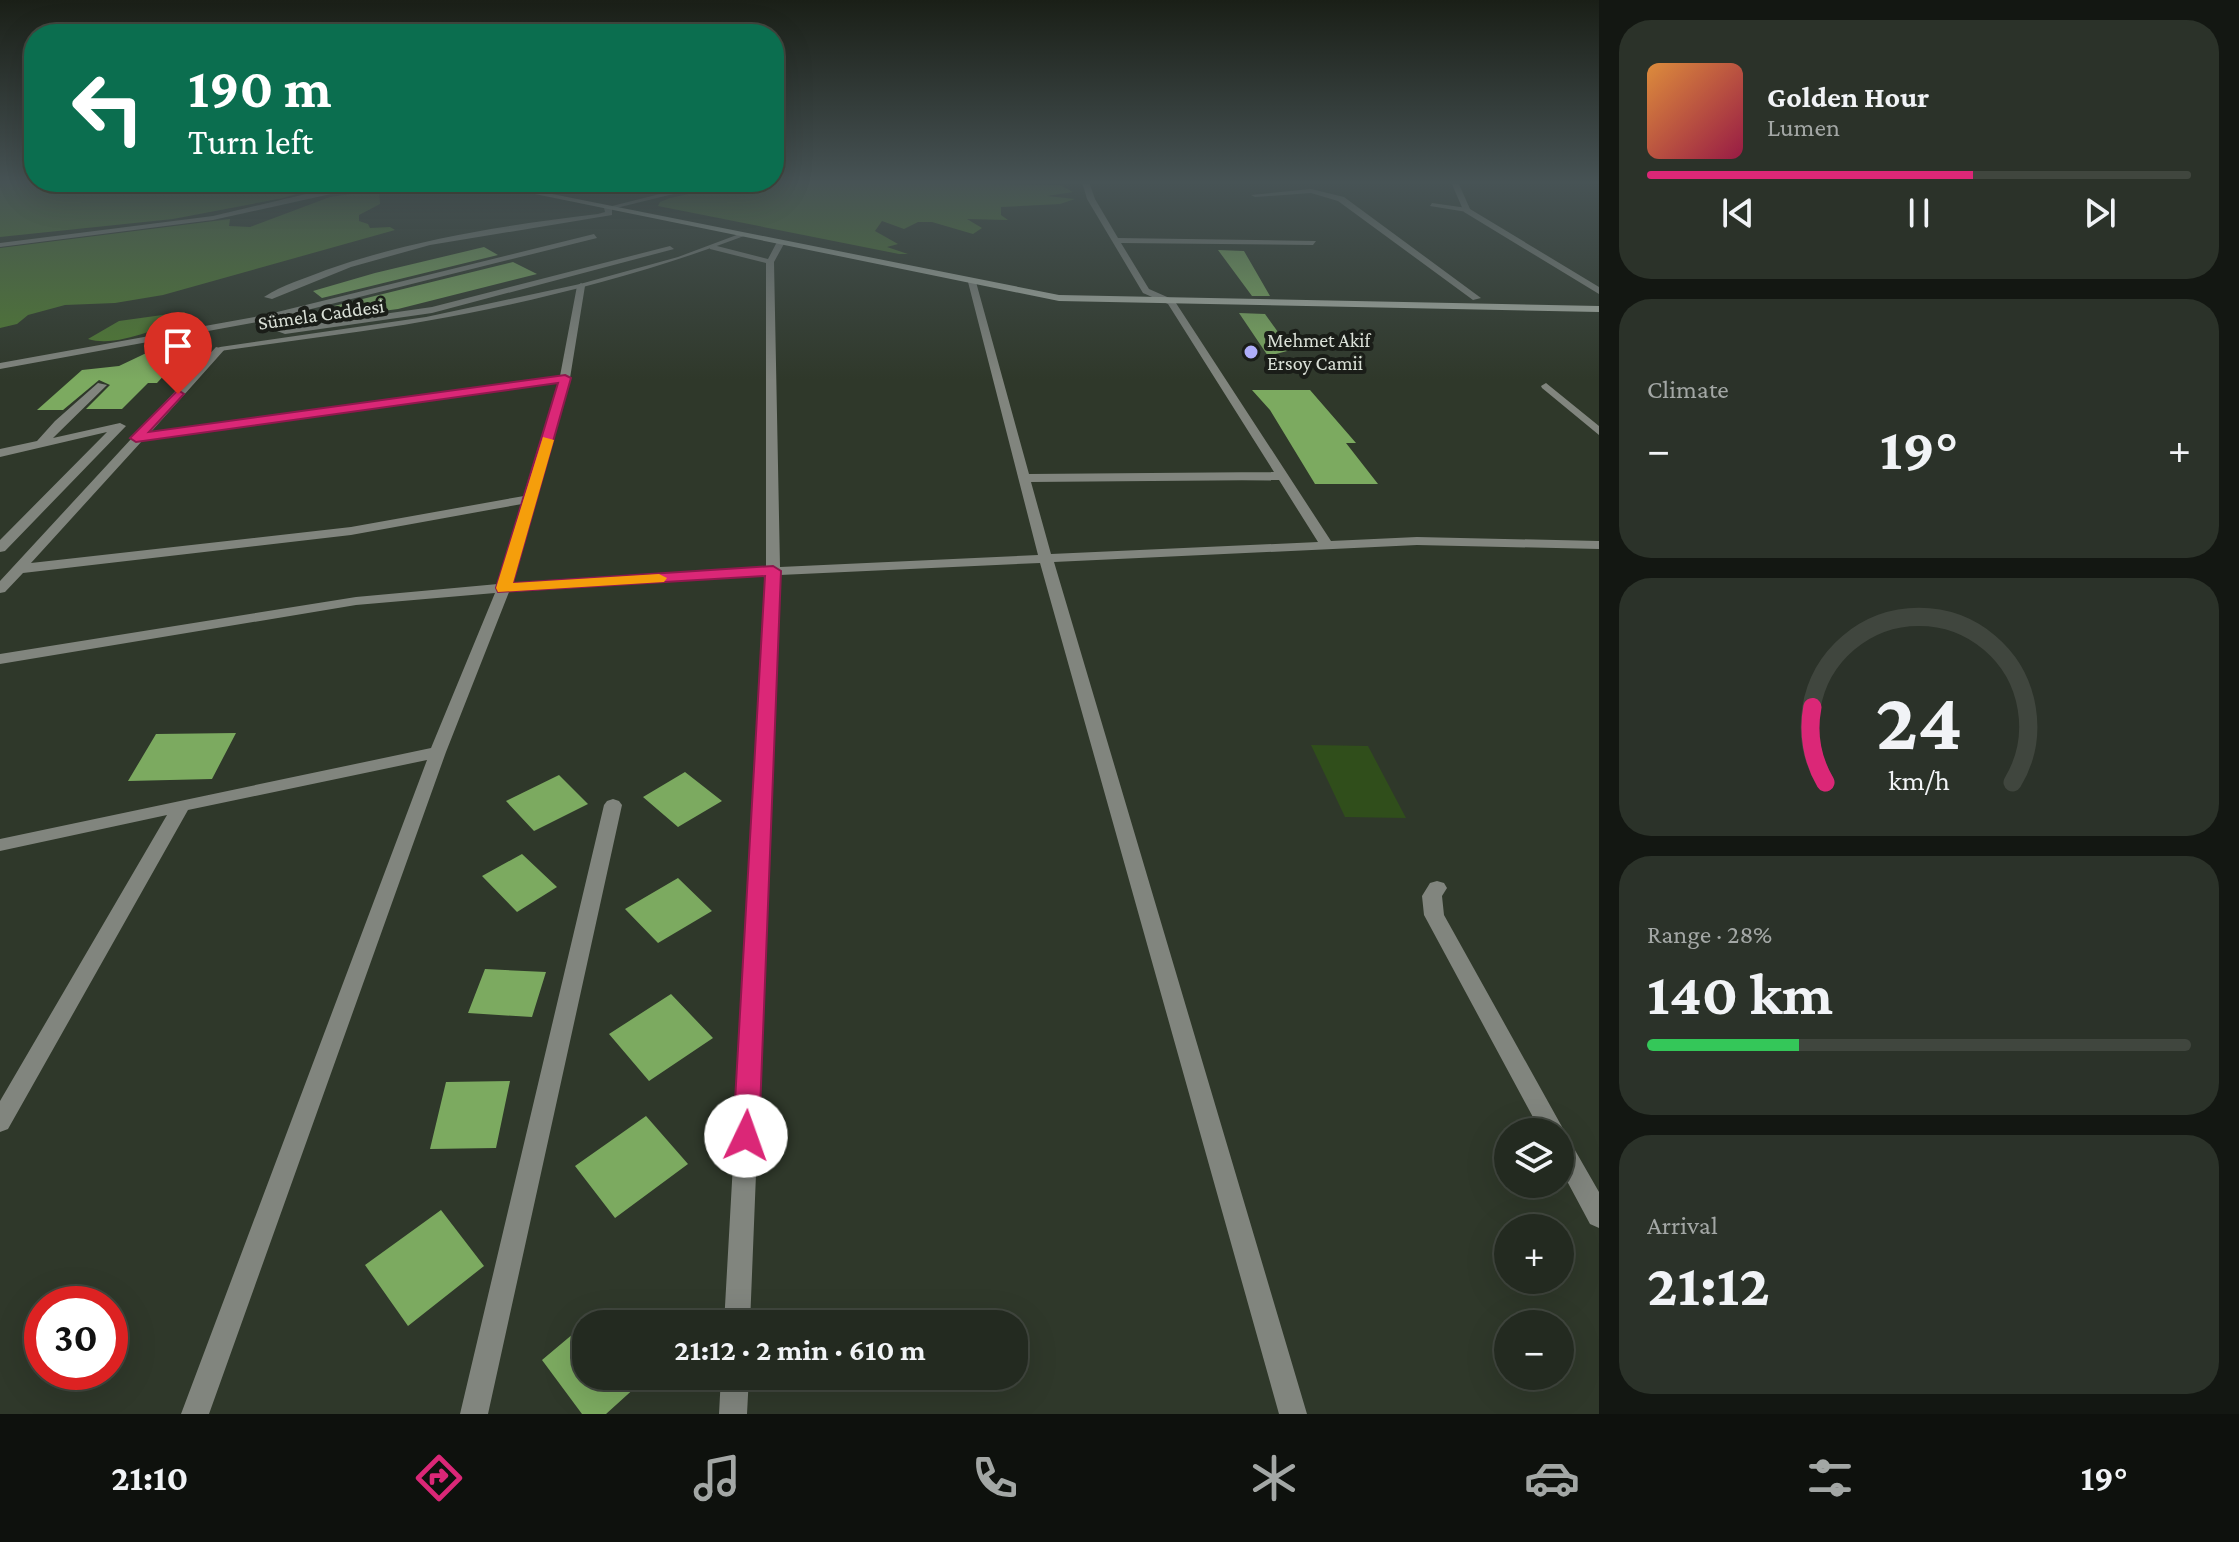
<!DOCTYPE html>
<html lang="en">
<head>
<meta charset="utf-8">
<style>
  :root { --surface:#232a20; --page:#2b3229; --text:#f1f3f6; --muted:#a3a7a5; --line:#40463e; --accent:#db2777 }
  body { margin:0; font-family:"Crimson Pro",serif; background:var(--page); color:var(--text); height:100vh; display:flex; flex-direction:column; font-size:30px; white-space:nowrap }
  * { box-sizing:border-box; margin:0 }
  p { font-size:26px; color:var(--muted) }
  .icon { flex:none; width:44px; height:44px; fill:none; stroke:currentColor; stroke-width:2; stroke-linecap:round; stroke-linejoin:round }
  .map { position:relative; flex:1; overflow:hidden }
  .details { display:flex; flex-direction:column; gap:20px; padding:20px; background:#131712; width:640px }
  .details>* { flex:none }
  .hud { position:absolute; left:24px; top:24px; width:760px; height:168px; border-radius:32px; box-shadow:0 8px 32px #0002,0 0 0 2px var(--line); background:#0b6e4f; color:#fff; overflow:hidden }
  .buttons { position:absolute; left:1494px; top:1118px; display:grid; gap:16px }
  .buttons a { display:grid; place-items:center; width:80px; height:80px; border-radius:50%; background:var(--surface); box-shadow:0 8px 32px #0002,0 0 0 2px var(--line); font-size:40px }
  .speed { position:absolute; left:24px; top:1286px; display:flex; gap:16px; font-size:40px; font-weight:700; text-align:center }
  .speed>* { display:grid; place-content:center; width:104px; height:104px; border-radius:50%; background:var(--surface); box-shadow:0 8px 32px #0002,0 0 0 2px var(--line); line-height:1 }
  .speed .limit { border:12px solid #d22; background:#fff; color:#111 }
  .pin { position:absolute; display:grid; place-items:center; width:68px; height:68px; color:#fff; margin:-82px -34px; border-radius:50% 50% 50% 0; rotate:-45deg; box-shadow:0 0 8px #0007 }
  .pin .icon { rotate:45deg }
  .me { position:absolute; width:88px; margin:-44px; rotate:3deg; stroke-linejoin:round; filter:drop-shadow(0 0 6px #0008) }
  .turn { display:flex; align-items:center; gap:28px; height:168px; padding:0 32px; font-size:36px }
  .turn .icon { width:104px; height:104px; stroke-width:2.5 }
  .turn b { display:block; font-size:56px; line-height:68px }
  .big { font-size:60px; font-weight:700; line-height:1.1 }
  .details .card { flex:1; display:flex; flex-direction:column; justify-content:center; gap:12px; min-width:0; padding:0 28px; border-radius:32px; background:var(--page) }
  .details .dial { align-items:center; gap:0 }
  .dial svg { height:208px; overflow:visible; fill:none; stroke:var(--line); stroke-width:7; stroke-linecap:round; text-anchor:middle }
  .dial text { fill:var(--text); stroke:none }
  .song { display:flex; align-items:center; gap:24px }
  .cover { width:96px; height:96px; border-radius:12px; background:linear-gradient(135deg,hsl(30 70% 55%),hsl(340 70% 35%)) }
  .played { height:8px; border-radius:4px; background:linear-gradient(90deg,var(--accent) 60%,var(--line) 60%) }
  .keys { display:flex; justify-content:space-around; direction:ltr }
  .heat { display:flex; justify-content:space-between; align-items:center; font-size:44px; direction:ltr }
  .charge { height:12px; border-radius:6px; background:linear-gradient(90deg,#34c759 28%,var(--line) 0) }
  .trip { position:absolute; left:572px; top:1310px; width:456px; height:80px; border-radius:32px; background:var(--surface); box-shadow:0 8px 32px #0002,0 0 0 2px var(--line); font-weight:700; line-height:80px; text-align:center }
  .menu { display:flex; height:128px; justify-content:space-around; align-items:center; background:#0e110d; color:var(--muted) }
  .menu .icon { width:56px; height:56px }
  .menu .active { color:var(--accent) }
  .menu b { font-size:36px; color:var(--text) }
  main { display:flex; flex:1; min-height:0 }
  .map>svg:first-child { display:block }
  .green { fill:#304e1b }
  .forest { fill:#507b32 }
  .building { fill:#7caa60 }
  .lines { fill:none; stroke-linecap:round; stroke-linejoin:round }
  .service { fill:#81857e; fill-rule:evenodd }
  .minor { fill:#81857e; fill-rule:evenodd }
  .tertiary { fill:#81857e; fill-rule:evenodd }
  .secondary { fill:#acb3a8; fill-rule:evenodd }
  .route { fill:#db2777; stroke:#8e194d; stroke-width:2 }
  .slow { fill:#f59e0b }
  .poi-dot { fill:#afaefa; stroke:#1a1d18; stroke-width:3 }
  .labels { text-anchor:middle; stroke-width:8; stroke-linejoin:round; paint-order:stroke }
  .far-street-label { font-size:20px; fill:#dae0d7; stroke:#1a1d18 }
  .far-poi-label { font-size:20px; fill:#dae0d7; stroke:#1a1d18; text-anchor:start }
</style>
</head>
<body>
<main>
<div class="map">
<svg width="1599" height="1414" viewBox="0 0 1599 1414">
  <rect width="100%" height="100%" fill="#2f382a"/>
  <!-- green -->
  <path class="green" d="M1311,745L1368,746L1406,818L1345,817Z"/>
  <!-- forest -->
  <path class="forest" d="M0,182H334L283,198L173,219L0,237Z
    M746,182L1060,185L1073,192L1047,196L1075,199L1060,204L1001,207V215L1008,220L967,219L982,228L973,234L932,222H918L904,229L882,221L875,231L898,244L887,247L908,254H899L658,206L660,202L670,198Z
    M373,191H379L380,204L359,215V221L368,224L370,228L390,227L395,230L163,295L115,303L65,305L28,315L17,324L0,328V248L230,219L229,226L250,227L330,197Z
    M184,312L188,315L186,318C159,327 117,348 88,339L119,321Z"/>
  <!-- building -->
  <path class="building" d="M484,247L498,255L322,298L313,291L375,273Z
    M1218,250L1244,251L1270,296H1252Z
    M513,262L537,274L398,309L352,315L334,306Z
    M1239,313L1265,314L1291,350L1268,356Z
    M159,347L186,351L157,383H148L122,409H86L110,385L99,380L63,410H37L82,370L119,366Z
    M1252,390H1310L1356,443H1346L1378,484H1315L1270,410Z
    M236,733L212,779L128,781L156,734Z
    M685,772L722,801L678,827L643,797Z
    M559,775L588,804L534,831L506,801Z
    M522,854L557,887L517,912L482,876Z
    M678,878L712,911L658,943L625,909Z
    M485,969L546,972L532,1017L468,1013Z
    M671,994L713,1038L649,1081L609,1034Z
    M510,1081L496,1148L430,1149L446,1082Z
    M646,1116L688,1164L615,1218L575,1166Z
    M441,1210L484,1266L408,1326L365,1265Z
    M586,1323V1376H648L606,1414H582L542,1360Z"/>
  <g class="lines">
    <!-- service -->
    <path class="service" d="M1432,203L1467,208L1470,210L1467,212L1430,206Z
      M742,233L744,236C641,275 534,302 426,321C358,333 288,341 220,351L216,349L220,347L426,317L580,284L678,257Z"/>
    <!-- minor -->
    <path class="minor" d="M347,182H385L213,220L0,247V243L213,216L336,187Z
      M1082,182H1089L1095,199L1118,238L1316,241L1313,245L1121,243L1149,289L1174,300L1331,541L1417,537L1599,541V549L1417,545L1054,562L1307,1414H1279L1040,563L780,575L750,1324H724L766,576L509,592L446,752L209,1414H181L427,760L188,810L8,1129L0,1132V1101L167,815L0,851V839L431,748L495,593L356,605L0,664V654L356,597L498,584L522,504L351,535L23,573L5,592L0,593V581L216,347L225,349L150,433L560,376L577,286L581,283L585,286L570,378L512,583L766,567V263L710,249V245H713L768,259L778,240L785,242L774,262L780,567L1038,555L968,282L972,279L976,282L1029,474L1274,472L1168,304L1143,293L1087,199ZM559,382L524,496L351,527L31,563L142,441ZM1279,480L1318,542L1051,554L1031,482Z
      M1451,182H1458L1470,209L1599,287V294L1464,212Z
      M1311,189L1344,197L1481,298L1473,300L1338,201L1311,193L1255,197L1251,195Z
      M608,206L612,208V215L430,245L351,267L272,299L264,297C282,285 306,278 326,270C414,239 506,225 598,214L605,212L604,208Z
      M594,234L597,238L271,319L286,328L432,307L670,246L674,249L432,313L285,334L269,328L263,321L0,369V363L265,315Z
      M98,383L107,385L53,438L120,423L126,426L5,551L0,552V540L107,432L0,457V449L37,441L55,421Z
      M1546,383L1599,426V435L1542,388L1541,386Z
      M613,799L619,801L622,805L488,1414H460L604,805L607,801Z
      M1437,881L1444,883L1447,888L1442,896L1444,915L1561,1125L1565,1132L1563,1136L1568,1138L1599,1192V1228L1590,1224L1560,1168V1132H1541L1424,915L1422,896L1430,883Z
      M721,1376H749L747,1414H719Z"/>
    <!-- tertiary -->
    <path class="tertiary" d="M708,182H722L608,210L604,208Z"/>
    <!-- secondary -->
    <path class="secondary" d="M476,182H492L1059,295L1599,306V312L1059,301Z"/>
  </g>
  <!-- sky -->
  <linearGradient id="sky" x2="0" y2="1"><stop stop-color="#1a1f17"/><stop offset="0.48" stop-color="#475355"/><stop offset="1" stop-color="#475355" stop-opacity="0"/></linearGradient>
  <rect width="1599" height="380" fill="url(#sky)"/>
  <!-- route -->
  <path class="route" d="M565,375L571,378L513,583L773,566L781,571L759,1136L756,1144L746,1148L737,1144L733,1136L765,576L498,592L496,588L558,383L136,442L130,438L178,390L184,394L149,432Z"/>
  <!-- slow -->
  <path class="slow" d="M543,437L554,440L513,583L659,574L667,578L664,582L498,592L496,588Z"/>
  <!-- markers -->
  <circle class="poi-dot" cx="1251" cy="352" r="8"/>
  <g class="labels">
    <!-- far-street labels -->
    <g class="far-street-label">
      <text transform="translate(321 314) rotate(-8)" y="7">Sümela Caddesi</text>
    </g>
    <!-- far-poi labels -->
    <g class="far-poi-label">
      <text x="1267" y="347">Mehmet Akif<tspan x="1267" dy="23">Ersoy Camii</tspan></text>
    </g>
  </g>
</svg>
<div class="buttons">
<a><svg class="icon" aria-label="layers" viewBox="0 0 24 24"><path d="M12 4l9 5-9 5-9-5zM3 14l9 5 9-5"/></svg></a>
<a>+</a>
<a>−</a>
</div>
<div class="speed"><div class="limit">30</div></div>
<div class="pin" style="left:178px;top:394px;background:#d93025"><svg class="icon" aria-label="arrive" viewBox="0 0 24 24"><path d="M6 21V4h12l-3 4 3 4H6"/></svg></div>
<svg class="me" style="left:746px;top:1136px" viewBox="-20 -20 40 40"><circle r="19" fill="#fff"/><path d="M0-13L10 11 0 6-10 11z" fill="#db2777"/></svg>
<div class="trip">21:12 · 2 min · 610 m</div>
<div class="hud">
<div class="turn"><svg class="icon" aria-label="left" viewBox="0 0 24 24"><path d="M17 20v-9H6M10 6l-5 5 5 5"/></svg><div><b>190 m</b>Turn left</div></div>
</div>
</div>
<section class="details">
<div class="card">
<div class="song"><i class="cover"></i><div><b>Golden Hour</b><p>Lumen</p></div></div>
<div class="played"></div>
<div class="keys"><svg class="icon" aria-label="previous" viewBox="0 0 24 24"><path d="M18 5L8 12l10 7zM5 5v14"/></svg><svg class="icon" aria-label="pause" viewBox="0 0 24 24"><path d="M8 5v14M16 5v14"/></svg><svg class="icon" aria-label="next" viewBox="0 0 24 24"><path d="M6 5l10 7-10 7zM19 5v14"/></svg></div>
</div>
<div class="card"><p>Climate</p>
<div class="heat"><a>−</a><b class="big">19°</b><a>+</a></div>
</div>
<div class="card dial"><svg viewBox="0 0 100 80">
<path d="M14 69A42 42 0 1 1 86 69"/>
<path d="M14 69A42 42 0 0 1 9 40" stroke="#db2777"/>
<text x="50" y="56" font-size="32" font-weight="700">24</text>
<text x="50" y="72" font-size="11">km/h</text>
</svg></div>
<div class="card"><p>Range · 28%</p><b class="big">140 km</b><div class="charge"></div></div>
<div class="card"><p>Arrival</p><b class="big">21:12</b></div>
</section>
</main>
<nav class="menu">
<b>21:10</b>
<svg class="icon active" aria-label="directions" viewBox="0 0 24 24"><path d="M12 3l9 9-9 9-9-9zM9 14v-3h6M13 9l2 2-2 2"/></svg>
<svg class="icon" aria-label="music" viewBox="0 0 24 24"><path d="M9 18V5l10-2v13"/><circle cx="6" cy="18" r="3"/><circle cx="16" cy="16" r="3"/></svg>
<svg class="icon" aria-label="phone" viewBox="0 0 24 24"><path d="M5 4h4l2 5-3 2q2 4 5 5l2-3 5 2v4C11 20 4 13 5 4z"/></svg>
<svg class="icon" aria-label="climate" viewBox="0 0 24 24"><path d="M12 3v18M4 7l16 10M4 17L20 7"/></svg>
<svg class="icon" aria-label="car" viewBox="0 0 24 24"><path d="M5 17H2v-5l4-1 3-4h7l3 4 3 1v5h-3M9 17h6M6 11h13"/><circle cx="7" cy="17" r="2"/><circle cx="17" cy="17" r="2"/></svg>
<svg class="icon" aria-label="filters" viewBox="0 0 24 24"><path d="M4 7h16M4 17h16"/><circle cx="9" cy="7" r="2"/><circle cx="15" cy="17" r="2"/></svg>
<b>19°</b>
</nav>
</body>
</html>
